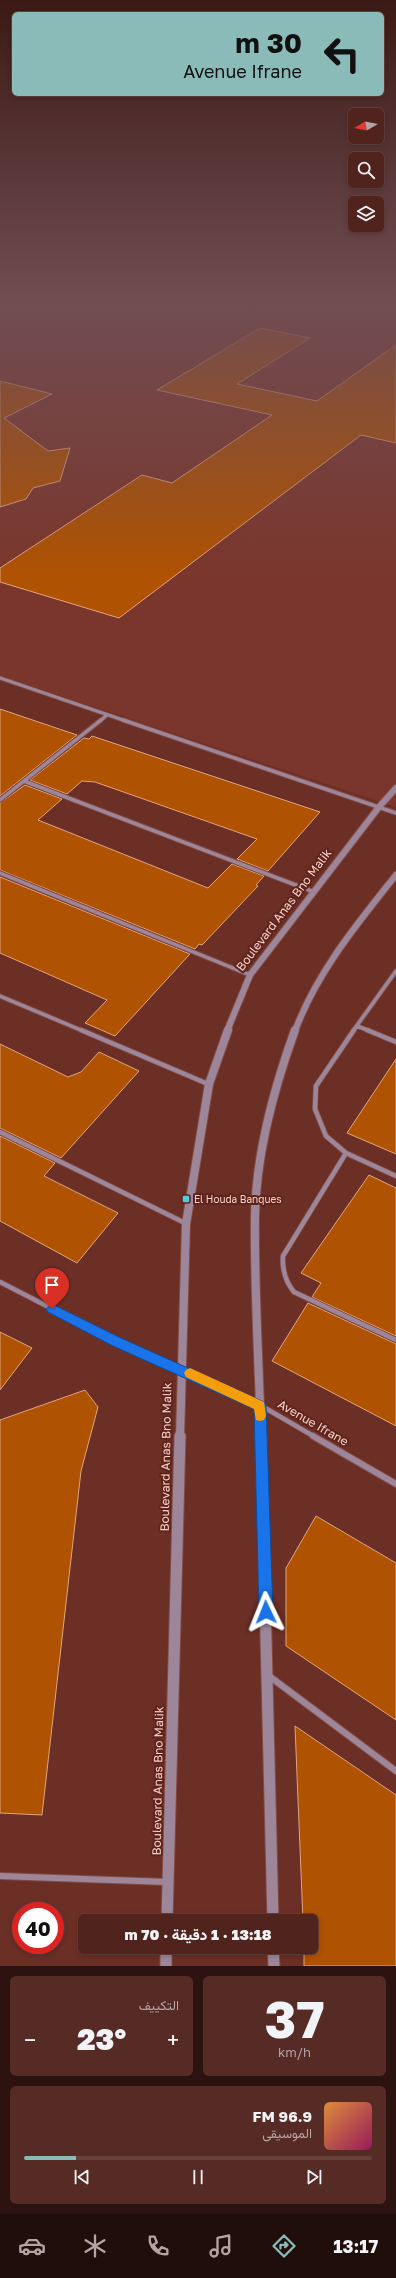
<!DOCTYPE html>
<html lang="ar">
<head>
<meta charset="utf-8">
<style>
  :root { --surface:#50231c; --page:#562b25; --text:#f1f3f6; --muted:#b4a4a3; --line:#67403b; --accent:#8bbbb9 }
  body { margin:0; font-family:"Golos Text",Vazirmatn,sans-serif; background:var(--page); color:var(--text); direction:rtl; height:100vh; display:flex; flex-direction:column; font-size:15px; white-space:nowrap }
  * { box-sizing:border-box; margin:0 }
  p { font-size:13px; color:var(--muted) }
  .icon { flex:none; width:22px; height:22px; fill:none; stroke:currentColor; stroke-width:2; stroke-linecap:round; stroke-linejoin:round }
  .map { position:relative; height:1966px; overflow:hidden; direction:ltr }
  .details { display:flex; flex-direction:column; gap:10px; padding:10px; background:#2c130f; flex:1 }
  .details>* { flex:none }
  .banner { position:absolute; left:12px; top:12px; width:372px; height:84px; border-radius:6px; box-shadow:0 2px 6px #0003,0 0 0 1px var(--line); direction:rtl; background:#8bbbb9; color:#111; overflow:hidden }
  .needle { width:26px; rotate:260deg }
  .controls { position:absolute; left:348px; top:108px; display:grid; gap:8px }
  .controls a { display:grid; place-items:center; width:36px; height:36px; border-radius:6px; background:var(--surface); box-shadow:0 2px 6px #0003,0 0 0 1px var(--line); font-size:20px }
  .speed { position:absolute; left:12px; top:1902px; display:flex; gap:8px; font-size:20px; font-weight:700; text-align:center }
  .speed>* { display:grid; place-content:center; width:52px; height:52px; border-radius:50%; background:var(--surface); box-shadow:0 2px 6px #0003,0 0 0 1px var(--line); line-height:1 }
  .speed .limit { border:6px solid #d22; background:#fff; color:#111 }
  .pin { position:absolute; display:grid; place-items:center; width:34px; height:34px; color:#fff; margin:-41px -17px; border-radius:50% 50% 50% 0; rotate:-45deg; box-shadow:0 0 4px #0007 }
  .pin .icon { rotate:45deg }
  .me { position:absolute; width:44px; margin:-22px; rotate:358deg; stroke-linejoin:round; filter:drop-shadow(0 0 3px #0008) }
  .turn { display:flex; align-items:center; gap:14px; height:84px; padding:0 16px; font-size:18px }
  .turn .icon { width:52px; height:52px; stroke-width:2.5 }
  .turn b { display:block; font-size:28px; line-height:34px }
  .big { font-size:30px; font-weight:800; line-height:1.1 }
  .details .widget { flex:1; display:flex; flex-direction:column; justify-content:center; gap:6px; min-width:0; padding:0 14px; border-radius:6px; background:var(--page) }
  .details .dial { align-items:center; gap:0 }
  .dial b { font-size:52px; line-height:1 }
  .song { display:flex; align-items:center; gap:12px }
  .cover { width:48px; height:48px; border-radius:6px; background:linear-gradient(135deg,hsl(30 70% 55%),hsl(330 70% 35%)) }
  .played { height:4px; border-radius:2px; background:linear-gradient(90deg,var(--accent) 15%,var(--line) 15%) }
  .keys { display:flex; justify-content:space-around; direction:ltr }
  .heat { display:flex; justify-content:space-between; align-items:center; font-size:22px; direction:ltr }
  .details .tiles { flex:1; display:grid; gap:10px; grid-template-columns:1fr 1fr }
  .widget:last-child { grid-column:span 2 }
  .trip { position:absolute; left:78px; top:1914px; width:240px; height:40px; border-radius:6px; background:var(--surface); box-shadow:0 2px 6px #0003,0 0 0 1px var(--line); font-weight:800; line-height:40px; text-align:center; direction:rtl }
  .dock { display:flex; height:64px; justify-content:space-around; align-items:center; background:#200e0b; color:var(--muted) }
  .dock .icon { width:28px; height:28px }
  .dock .current { color:var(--accent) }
  .dock b { font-size:18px; color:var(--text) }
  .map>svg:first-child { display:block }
  .built { fill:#7a362c }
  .building { fill:#af5201; stroke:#e2a481 }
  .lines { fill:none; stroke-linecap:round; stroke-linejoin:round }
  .minor-far3-casing { stroke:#844c44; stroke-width:4.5 }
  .minor-far2-casing { stroke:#844c44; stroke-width:5.5 }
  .minor-far1-casing { stroke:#844c44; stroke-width:6 }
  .minor-casing { stroke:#844c44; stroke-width:8 }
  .tertiary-far2-casing { stroke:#844c44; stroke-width:8 }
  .tertiary-far1-casing { stroke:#844c44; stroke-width:10 }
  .tertiary-casing { stroke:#844c44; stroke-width:13 }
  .minor-far3 { stroke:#9d869a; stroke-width:3 }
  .minor-far2 { stroke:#9d869a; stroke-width:3.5 }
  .minor-far1 { stroke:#9d869a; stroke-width:4.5 }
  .minor { stroke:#9d869a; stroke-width:6 }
  .tertiary-far2 { stroke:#9d869a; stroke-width:6 }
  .tertiary-far1 { stroke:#9d869a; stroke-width:8 }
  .tertiary { stroke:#9d869a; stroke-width:11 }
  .route { fill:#1a73e8; stroke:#114b97 }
  .slow { fill:#f59e0b }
  .poi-dot { fill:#54cade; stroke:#5f241b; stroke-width:1.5 }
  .labels { text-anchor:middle; stroke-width:4; stroke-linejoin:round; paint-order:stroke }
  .poi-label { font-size:10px; fill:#f7d1ca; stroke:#5f241b; text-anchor:start }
  .near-street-label { font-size:12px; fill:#f7d1ca; stroke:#5f241b }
</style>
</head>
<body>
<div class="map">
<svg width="396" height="1966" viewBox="0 0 396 1966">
  <rect width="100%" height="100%" fill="#6b2f26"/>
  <!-- built -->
  <path class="built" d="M0,301H396V807L0,676Z"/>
  <!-- building -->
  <path class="building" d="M260,328L310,338L237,384L317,401L396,345V443L361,435L119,618L0,582V568L142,475L172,483L272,415L157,390Z
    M0,381L52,394L4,418L48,451L70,448L60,481L33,488L26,499L0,507Z
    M0,709L77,735L0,796Z
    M92,736L320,812L268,871L237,859L257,839L95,782L82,781L67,794L30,780L84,738L89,739Z
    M25,785L62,799L38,820L208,888L232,864L264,876L256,885L258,886L202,945L199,944L195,949L0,870V803Z
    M0,877L190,954L115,1036L85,1023L107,1000L0,953Z
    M0,1044L68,1077L81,1072L99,1052L139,1071L61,1158L0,1128Z
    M396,1059V1154L347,1133Z
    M0,1136L55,1163L44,1176L118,1213L77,1263L0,1221Z
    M369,1175L396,1188V1336L312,1297L321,1283L301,1273Z
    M308,1303L396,1344V1426L272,1361Z
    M0,1332L32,1348L0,1390Z
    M85,1390L98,1407L81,1471L42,1815L0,1813V1420Z
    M316,1516L396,1563V1720L286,1646V1568Z
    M295,1726L396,1795V1966H304V1947H311V1921H303Z"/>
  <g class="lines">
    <defs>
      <path id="minor-far3" d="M0,678L126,721
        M100,721L107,715"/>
      <path id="minor-far2" d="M123,720L396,813
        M24,781L314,892
        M0,800L101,720
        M0,873L250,975
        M0,996L83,1031
        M357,1026L370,1031
        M353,1031L396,971"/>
      <path id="minor-far1" d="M81,1030L208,1084
        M367,1030L396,1042
        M0,1132L185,1223
        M346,1153L326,1136L315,1109L316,1086L354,1030
        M396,1176L346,1153L283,1256C282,1270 285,1281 294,1292L396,1340
        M0,1282L117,1342L260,1405L315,1437"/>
      <path id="minor" d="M313,1436L396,1484
        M269,1676L396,1771
        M0,1876L167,1882"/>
      <path id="tertiary-far2" d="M227,1031L250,975L379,807L396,788
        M295,1031C317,972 357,924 396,875"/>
      <path id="tertiary-far1" d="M180,1437L186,1224L209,1084L228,1030
        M261,1437C259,1363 254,1289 255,1216C256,1155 274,1088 295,1030"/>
      <path id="tertiary" d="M261,1436L273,1921
        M167,1921L180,1436
        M166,1947V1966
        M273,1947L274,1966"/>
    </defs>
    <!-- minor-far3 casing -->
    <use href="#minor-far3" class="minor-far3-casing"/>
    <!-- minor-far2 casing -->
    <use href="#minor-far2" class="minor-far2-casing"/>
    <!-- minor-far1 casing -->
    <use href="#minor-far1" class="minor-far1-casing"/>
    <!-- minor casing -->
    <use href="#minor" class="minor-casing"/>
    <!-- tertiary-far2 casing -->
    <use href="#tertiary-far2" class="tertiary-far2-casing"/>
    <!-- tertiary-far1 casing -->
    <use href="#tertiary-far1" class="tertiary-far1-casing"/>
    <!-- tertiary casing -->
    <use href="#tertiary" class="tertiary-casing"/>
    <!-- minor-far3 -->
    <use href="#minor-far3" class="minor-far3"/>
    <!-- minor-far2 -->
    <use href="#minor-far2" class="minor-far2"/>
    <!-- minor-far1 -->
    <use href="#minor-far1" class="minor-far1"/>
    <!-- minor -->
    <use href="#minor" class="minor"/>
    <!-- tertiary-far2 -->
    <use href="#tertiary-far2" class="tertiary-far2"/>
    <!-- tertiary-far1 -->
    <use href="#tertiary-far1" class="tertiary-far1"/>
    <!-- tertiary -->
    <use href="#tertiary" class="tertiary"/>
  </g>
  <!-- sky -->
  <linearGradient id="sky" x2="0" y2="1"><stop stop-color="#3b1a15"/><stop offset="0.52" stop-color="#714d52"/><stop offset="1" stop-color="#714d52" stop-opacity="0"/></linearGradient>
  <rect width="396" height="576" fill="url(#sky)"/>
  <!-- route -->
  <path class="route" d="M52,1304L121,1338L264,1402L266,1405L273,1612L271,1617L266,1619L261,1617L259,1612L254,1409L113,1346L48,1312L46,1309Z"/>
  <!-- slow -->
  <path class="slow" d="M190,1368L264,1402L266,1416L264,1420L260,1421L256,1420L254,1409L186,1377L184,1373L186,1370Z"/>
  <!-- markers -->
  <rect class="poi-dot" x="182" y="1195" width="8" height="8" rx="2"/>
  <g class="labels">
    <!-- poi labels -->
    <g class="poi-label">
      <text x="194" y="1203">El Houda Banques</text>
    </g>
    <!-- near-street labels -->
    <g class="near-street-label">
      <text transform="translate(284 910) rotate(-53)" y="4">Boulevard Anas Bno Malik</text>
      <text transform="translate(313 1423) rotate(30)" y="4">Avenue Ifrane</text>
      <text transform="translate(166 1457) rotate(-89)" y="4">Boulevard Anas Bno Malik</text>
      <text transform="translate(158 1781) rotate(-89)" y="4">Boulevard Anas Bno Malik</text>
    </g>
  </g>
</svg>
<div class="controls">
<a><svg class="needle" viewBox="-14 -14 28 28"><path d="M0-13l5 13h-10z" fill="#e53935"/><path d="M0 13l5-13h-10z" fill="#b4a4a3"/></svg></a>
<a><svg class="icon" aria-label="search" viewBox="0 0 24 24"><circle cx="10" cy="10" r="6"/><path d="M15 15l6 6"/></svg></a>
<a><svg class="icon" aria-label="layers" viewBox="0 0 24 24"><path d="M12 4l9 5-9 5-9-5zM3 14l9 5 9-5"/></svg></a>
</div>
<div class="speed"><div class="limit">40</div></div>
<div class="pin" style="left:52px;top:1309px;background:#d93025"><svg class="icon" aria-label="arrive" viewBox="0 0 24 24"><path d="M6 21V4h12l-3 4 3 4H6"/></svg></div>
<svg class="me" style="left:266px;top:1612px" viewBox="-20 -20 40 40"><path d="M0-17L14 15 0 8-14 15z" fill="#1a73e8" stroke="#fff" stroke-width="4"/></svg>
<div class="trip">13:18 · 1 دقيقة · 70 m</div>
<div class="banner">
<div class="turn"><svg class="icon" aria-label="left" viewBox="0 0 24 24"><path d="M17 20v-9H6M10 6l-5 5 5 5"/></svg><div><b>30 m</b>Avenue Ifrane</div></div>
</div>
</div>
<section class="details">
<div class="tiles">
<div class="widget dial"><b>37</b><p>km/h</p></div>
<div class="widget"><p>التكييف</p>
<div class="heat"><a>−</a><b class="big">23°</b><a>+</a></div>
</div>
<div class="widget">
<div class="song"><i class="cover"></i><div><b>96.9 FM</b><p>الموسيقى</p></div></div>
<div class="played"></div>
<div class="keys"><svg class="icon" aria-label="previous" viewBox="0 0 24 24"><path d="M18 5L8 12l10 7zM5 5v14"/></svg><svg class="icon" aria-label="pause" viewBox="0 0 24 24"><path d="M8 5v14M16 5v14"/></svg><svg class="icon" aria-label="next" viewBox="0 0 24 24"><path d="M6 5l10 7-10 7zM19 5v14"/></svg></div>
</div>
</div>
</section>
<nav class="dock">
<b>13:17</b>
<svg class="icon current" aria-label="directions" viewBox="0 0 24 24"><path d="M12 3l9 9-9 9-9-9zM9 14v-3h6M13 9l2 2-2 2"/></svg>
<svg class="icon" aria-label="music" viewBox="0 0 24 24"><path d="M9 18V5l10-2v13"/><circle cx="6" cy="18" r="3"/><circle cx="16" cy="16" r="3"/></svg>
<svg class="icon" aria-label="phone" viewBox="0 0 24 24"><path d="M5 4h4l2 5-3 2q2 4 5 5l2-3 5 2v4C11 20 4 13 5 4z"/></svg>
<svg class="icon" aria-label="climate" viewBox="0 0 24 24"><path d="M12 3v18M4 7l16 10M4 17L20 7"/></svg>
<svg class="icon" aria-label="car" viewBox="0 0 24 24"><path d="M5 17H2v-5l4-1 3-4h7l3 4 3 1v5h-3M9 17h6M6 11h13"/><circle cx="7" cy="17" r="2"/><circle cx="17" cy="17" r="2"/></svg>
</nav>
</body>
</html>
